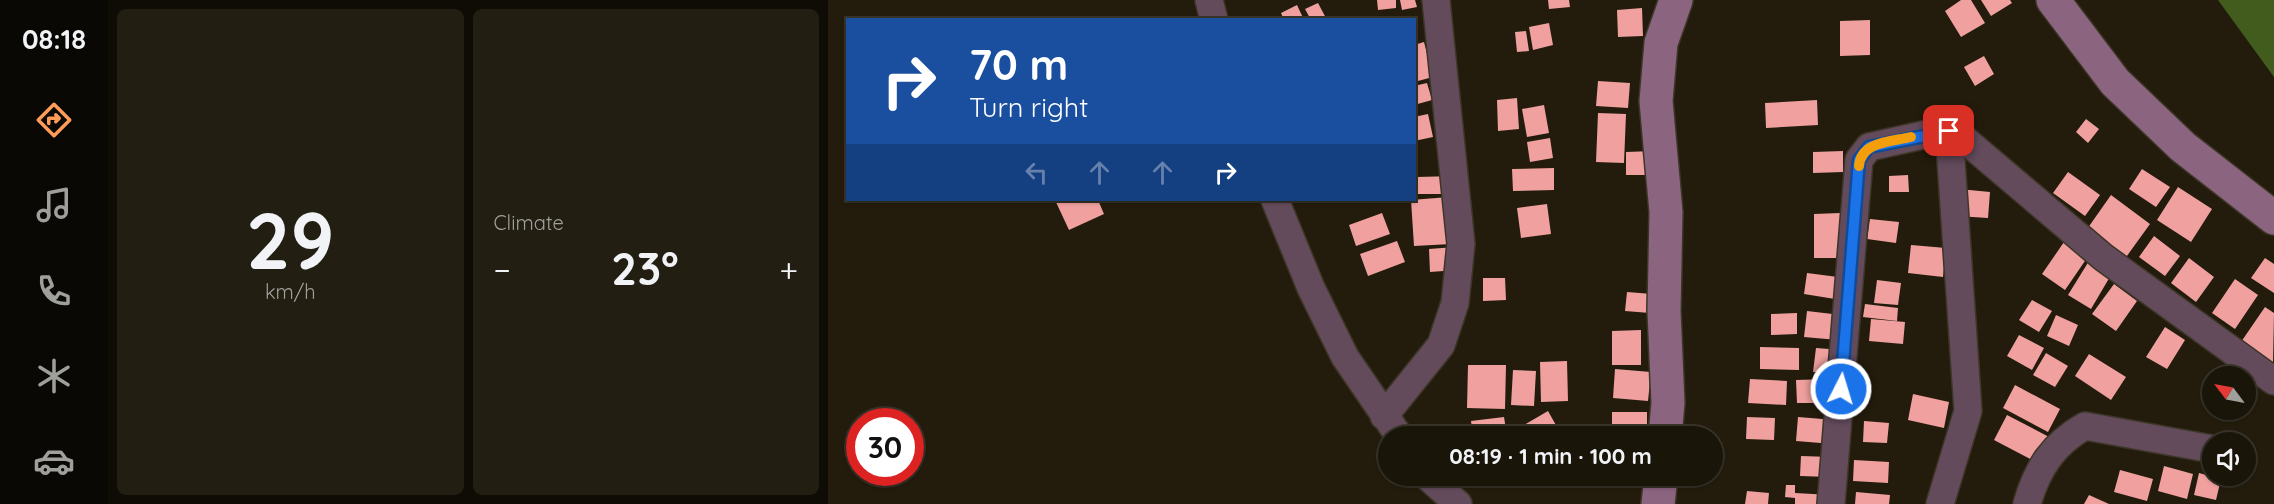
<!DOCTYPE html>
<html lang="en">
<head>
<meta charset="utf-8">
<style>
  :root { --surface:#1a1509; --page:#231e12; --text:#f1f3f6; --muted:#9f9f9c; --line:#38342a; --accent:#fe9b59 }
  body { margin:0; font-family:Quicksand,sans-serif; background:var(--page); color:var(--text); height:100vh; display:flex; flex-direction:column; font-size:22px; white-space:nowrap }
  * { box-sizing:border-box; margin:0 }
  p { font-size:20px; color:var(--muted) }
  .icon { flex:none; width:33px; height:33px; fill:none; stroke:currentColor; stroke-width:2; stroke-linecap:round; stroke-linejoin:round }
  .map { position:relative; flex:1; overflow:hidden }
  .sheet { display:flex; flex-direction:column; gap:9px; padding:9px; background:#0e0c05; width:720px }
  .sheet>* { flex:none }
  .banner { position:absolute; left:18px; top:18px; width:570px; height:183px; border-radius:0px; box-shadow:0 2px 4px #0004,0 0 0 2px var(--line); background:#1a4fa0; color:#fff; overflow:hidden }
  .needle { width:39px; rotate:302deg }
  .controls { position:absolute; left:1374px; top:366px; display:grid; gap:12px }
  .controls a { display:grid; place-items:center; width:54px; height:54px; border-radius:50%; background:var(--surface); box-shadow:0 2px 4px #0004,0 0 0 2px var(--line); font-size:30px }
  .speed { position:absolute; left:18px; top:408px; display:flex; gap:12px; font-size:30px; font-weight:700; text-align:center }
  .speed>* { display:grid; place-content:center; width:78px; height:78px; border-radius:50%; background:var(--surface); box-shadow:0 2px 4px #0004,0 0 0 2px var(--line); line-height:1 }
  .speed .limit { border:9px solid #d22; background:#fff; color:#111 }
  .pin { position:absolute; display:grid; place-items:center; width:51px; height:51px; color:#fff; margin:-26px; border-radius:12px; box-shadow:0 3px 9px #0006 }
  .me { position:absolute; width:66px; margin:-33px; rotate:5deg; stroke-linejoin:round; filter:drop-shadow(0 0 4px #0008) }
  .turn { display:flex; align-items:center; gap:21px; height:126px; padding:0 24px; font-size:27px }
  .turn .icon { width:78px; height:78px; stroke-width:2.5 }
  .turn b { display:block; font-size:42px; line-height:51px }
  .lanes { display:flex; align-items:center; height:57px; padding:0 24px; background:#0003; justify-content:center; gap:30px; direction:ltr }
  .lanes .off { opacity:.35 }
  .big { font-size:45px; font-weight:800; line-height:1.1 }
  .sheet .card { flex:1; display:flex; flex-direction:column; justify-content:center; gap:9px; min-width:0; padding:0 21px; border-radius:9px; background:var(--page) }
  .sheet .dial { align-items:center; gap:0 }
  .dial b { font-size:78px; line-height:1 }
  .heat { display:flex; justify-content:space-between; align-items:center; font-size:33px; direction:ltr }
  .sheet .tiles { flex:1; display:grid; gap:9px; grid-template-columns:repeat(2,1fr) }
  .trip { position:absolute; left:550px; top:426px; width:345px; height:60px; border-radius:30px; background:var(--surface); box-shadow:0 2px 4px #0004,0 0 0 2px var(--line); font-weight:800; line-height:60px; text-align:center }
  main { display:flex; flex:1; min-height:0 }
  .tabs { display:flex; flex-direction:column; width:108px; justify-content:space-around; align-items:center; background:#0a0804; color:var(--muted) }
  .tabs .icon { width:42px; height:42px }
  .tabs .selected { color:var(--accent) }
  .tabs b { font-size:27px; color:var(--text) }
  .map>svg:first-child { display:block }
  .forest { fill:#425c1d }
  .building { fill:#f0a19f }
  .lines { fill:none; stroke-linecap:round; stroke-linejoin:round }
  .street-casing { stroke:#3d3627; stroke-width:30 }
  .secondary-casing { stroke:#3d3627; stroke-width:36 }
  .street { stroke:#634b5c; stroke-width:27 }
  .secondary { stroke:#8b6480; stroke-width:33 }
  .route-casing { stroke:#114b97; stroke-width:15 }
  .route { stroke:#1a73e8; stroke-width:10 }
  .slow { stroke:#f59e0b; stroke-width:10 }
</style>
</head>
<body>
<main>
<nav class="tabs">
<b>08:18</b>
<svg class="icon selected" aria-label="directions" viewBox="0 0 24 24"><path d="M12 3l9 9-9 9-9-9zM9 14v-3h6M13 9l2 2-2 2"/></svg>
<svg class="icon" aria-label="music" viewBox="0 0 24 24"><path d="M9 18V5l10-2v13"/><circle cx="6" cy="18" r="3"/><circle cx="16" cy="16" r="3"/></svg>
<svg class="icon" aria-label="phone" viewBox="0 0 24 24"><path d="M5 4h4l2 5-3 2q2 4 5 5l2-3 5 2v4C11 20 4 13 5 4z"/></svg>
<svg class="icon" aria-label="climate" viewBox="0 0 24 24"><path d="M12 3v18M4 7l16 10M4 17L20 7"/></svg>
<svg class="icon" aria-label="car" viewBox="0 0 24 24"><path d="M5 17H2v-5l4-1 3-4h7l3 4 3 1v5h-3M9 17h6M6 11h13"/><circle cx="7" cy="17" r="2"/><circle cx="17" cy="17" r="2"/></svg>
</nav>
<section class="sheet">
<div class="tiles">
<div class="card dial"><b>29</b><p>km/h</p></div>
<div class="card"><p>Climate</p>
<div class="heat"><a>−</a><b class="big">23°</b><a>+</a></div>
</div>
</div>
</section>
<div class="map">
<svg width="1446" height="504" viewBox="0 0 1446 504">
  <rect width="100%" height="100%" fill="#231c0c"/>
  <!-- forest -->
  <path class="forest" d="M1390,0H1446V77Z"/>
  <!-- building -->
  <path class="building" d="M549,0H568V8L550,10Z
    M572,0H587L589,7L574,10Z
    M720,0H741L742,7L721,9Z
    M1133,0H1143L1157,23L1133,37L1117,11Z
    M1153,0H1182L1184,3L1163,16Z
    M490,3L499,20H483L477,9Z
    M469,5L476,20H456L453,13Z
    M814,8L815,36L790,37L789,10Z
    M1042,20V55L1012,56V21Z
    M721,23L725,45L705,50L701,27Z
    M698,31L701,51L689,52L687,32Z
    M596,42L605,77L586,82V45Z
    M1156,56L1166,74L1147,86L1136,67Z
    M770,81L802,83L800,108L768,106Z
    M599,83L604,100L586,105V86Z
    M689,98L691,129L670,131L669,100Z
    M989,100L990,125L938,128L937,103Z
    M716,105L721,133L699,137L694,109Z
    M770,113L798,114L796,163L768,162Z
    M600,114L605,137L586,141V117Z
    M1258,119L1271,129L1260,143L1248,132Z
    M722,138L725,158L702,162L699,142Z
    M825,151V175H798V152Z
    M1015,151V172L985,173V152Z
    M726,168V190L685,191L684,169Z
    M1314,169L1342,187L1328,207L1301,189Z
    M1240,172L1272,195L1257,216L1225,193Z
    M1080,175L1081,192H1061V176Z
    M626,176V194H589V177Z
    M1350,187L1384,209L1363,242L1329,220Z
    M1131,189L1162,192L1160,218L1129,216Z
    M1283,195L1322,224L1296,260L1257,232Z
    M621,197L623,244L586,246L583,200Z
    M227,200H270L276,214L241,230Z
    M719,204L723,234L693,238L689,208Z
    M554,213L562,234L528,246L521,225Z
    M1012,213L1013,258H986V214Z
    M1042,219L1071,222L1068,243L1039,239Z
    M1326,236L1352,256L1337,276L1311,257Z
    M569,241L577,262L540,276L532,254Z
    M1236,242L1259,258L1237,290L1214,274Z
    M1083,245L1118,248L1115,277L1080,273Z
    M627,247L629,270L602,272L601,249Z
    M1361,258L1386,277L1368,302L1343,283Z
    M1437,258L1446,264V293L1423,278Z
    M1261,261L1283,275L1263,309L1240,295Z
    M979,273L1010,277L1007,299L976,294Z
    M655,278H677L678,300L655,301Z
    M1407,279L1430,295L1407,329L1384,313Z
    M1049,280L1073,283L1070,305L1046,303Z
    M1286,284L1309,301L1288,331L1264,314Z
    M799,292L824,294L822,313L797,311Z
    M1204,300L1224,311L1211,332L1191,320Z
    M1037,304L1070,308L1069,321L1035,317Z
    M1437,307L1446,313L1445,363L1413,342Z
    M979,311L1013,315L1010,340L976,337Z
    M969,313V334L943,335V314Z
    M1228,315L1250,325L1241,346L1219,336Z
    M1043,319L1077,322L1075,344L1041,341Z
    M1337,327L1357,340L1339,369L1318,357Z
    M813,330V365H784V331Z
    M1191,335L1216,348L1204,370L1179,356Z
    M932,347L971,348V370L932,369Z
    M988,348L1014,350L1012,374L985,372Z
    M1218,353L1240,366L1227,387L1205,375Z
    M1261,354L1298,377L1283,400L1247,376Z
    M739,361L740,401L713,402L712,362Z
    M640,365H678L677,409L639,408Z
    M787,369L823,372L820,401L785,398Z
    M685,370L708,371L706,406L683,405Z
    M922,379L959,381L958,405L920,403Z
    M1003,379V403H969L968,380Z
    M1187,385L1232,409L1220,432L1175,408Z
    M1085,394L1121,402L1116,428L1080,420Z
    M720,411L729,427L712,436H684L682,433Z
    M784,412H819V435H784Z
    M1179,415L1223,438L1210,463L1166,440Z
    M676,417L679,436H645L643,421Z
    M919,417L947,418L946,440L918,439Z
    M970,417L1007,420L1005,444L968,441Z
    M1036,421L1061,423L1059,443L1035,442Z
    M973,456L1003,457L1002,477L972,476Z
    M1026,460L1061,462L1060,483L1025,481Z
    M1336,466L1365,474L1359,499L1330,491Z
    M1292,470L1325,479L1319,501L1286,492Z
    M1371,473L1393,479L1388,500L1366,495Z
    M958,485H967V493L1003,495L1002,504H967V498L957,497Z
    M919,491L941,493L940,504H917Z
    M1028,492L1062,495L1061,504H1027Z
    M1261,495L1281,504H1256Z"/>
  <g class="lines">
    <defs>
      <path id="street" d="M381,0L386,20
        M447,200L483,288L517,357L571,436
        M556,416L613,345L627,303L633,244L608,0
        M599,476L630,504
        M1003,504L1031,160L1041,147L1104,133L1121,131L1136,139L1275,257L1446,381
        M1112,504L1140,411L1121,131
        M1199,504C1209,469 1225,444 1257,426L1384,449"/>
      <path id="secondary" d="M1225,0L1287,82L1355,147L1446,218
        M837,436L840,403L836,311L838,212L828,101L833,43L848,0
        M830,504L833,476"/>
    </defs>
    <!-- street casing -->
    <use href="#street" class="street-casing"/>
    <!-- secondary casing -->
    <use href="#secondary" class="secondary-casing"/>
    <!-- street -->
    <use href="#street" class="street"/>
    <!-- secondary -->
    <use href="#secondary" class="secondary"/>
  </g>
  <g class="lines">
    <defs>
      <path id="route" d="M1013,389L1031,160L1041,147L1121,131"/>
    </defs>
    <!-- route casing -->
    <use href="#route" class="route-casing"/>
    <!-- route -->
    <use href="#route" class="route"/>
    <!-- slow -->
    <path class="slow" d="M1031,166C1033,141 1063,142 1083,137"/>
  </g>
</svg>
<div class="controls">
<a><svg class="needle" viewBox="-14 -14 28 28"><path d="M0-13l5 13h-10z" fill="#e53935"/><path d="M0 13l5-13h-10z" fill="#9f9f9c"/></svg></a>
<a><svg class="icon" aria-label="sound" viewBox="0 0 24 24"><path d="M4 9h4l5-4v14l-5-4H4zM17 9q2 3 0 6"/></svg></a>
</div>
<div class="speed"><div class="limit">30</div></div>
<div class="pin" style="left:1121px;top:131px;background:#d93025"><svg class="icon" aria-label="arrive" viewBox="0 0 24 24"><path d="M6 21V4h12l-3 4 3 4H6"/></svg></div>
<svg class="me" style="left:1013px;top:389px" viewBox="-20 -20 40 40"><circle r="17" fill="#1a73e8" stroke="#fff" stroke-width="3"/><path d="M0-11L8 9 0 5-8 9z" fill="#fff"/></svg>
<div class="trip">08:19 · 1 min · 100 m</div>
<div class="banner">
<div class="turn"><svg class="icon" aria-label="right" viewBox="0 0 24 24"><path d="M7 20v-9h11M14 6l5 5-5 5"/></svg><div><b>70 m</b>Turn right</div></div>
<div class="lanes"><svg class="icon off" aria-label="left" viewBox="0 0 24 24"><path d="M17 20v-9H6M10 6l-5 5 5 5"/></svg><svg class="icon off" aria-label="ahead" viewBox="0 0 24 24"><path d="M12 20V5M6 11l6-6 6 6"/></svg><svg class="icon off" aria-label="ahead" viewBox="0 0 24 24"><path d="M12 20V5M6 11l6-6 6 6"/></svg><svg class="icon" aria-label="right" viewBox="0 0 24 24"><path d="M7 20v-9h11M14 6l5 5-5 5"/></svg></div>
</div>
</div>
</main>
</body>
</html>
